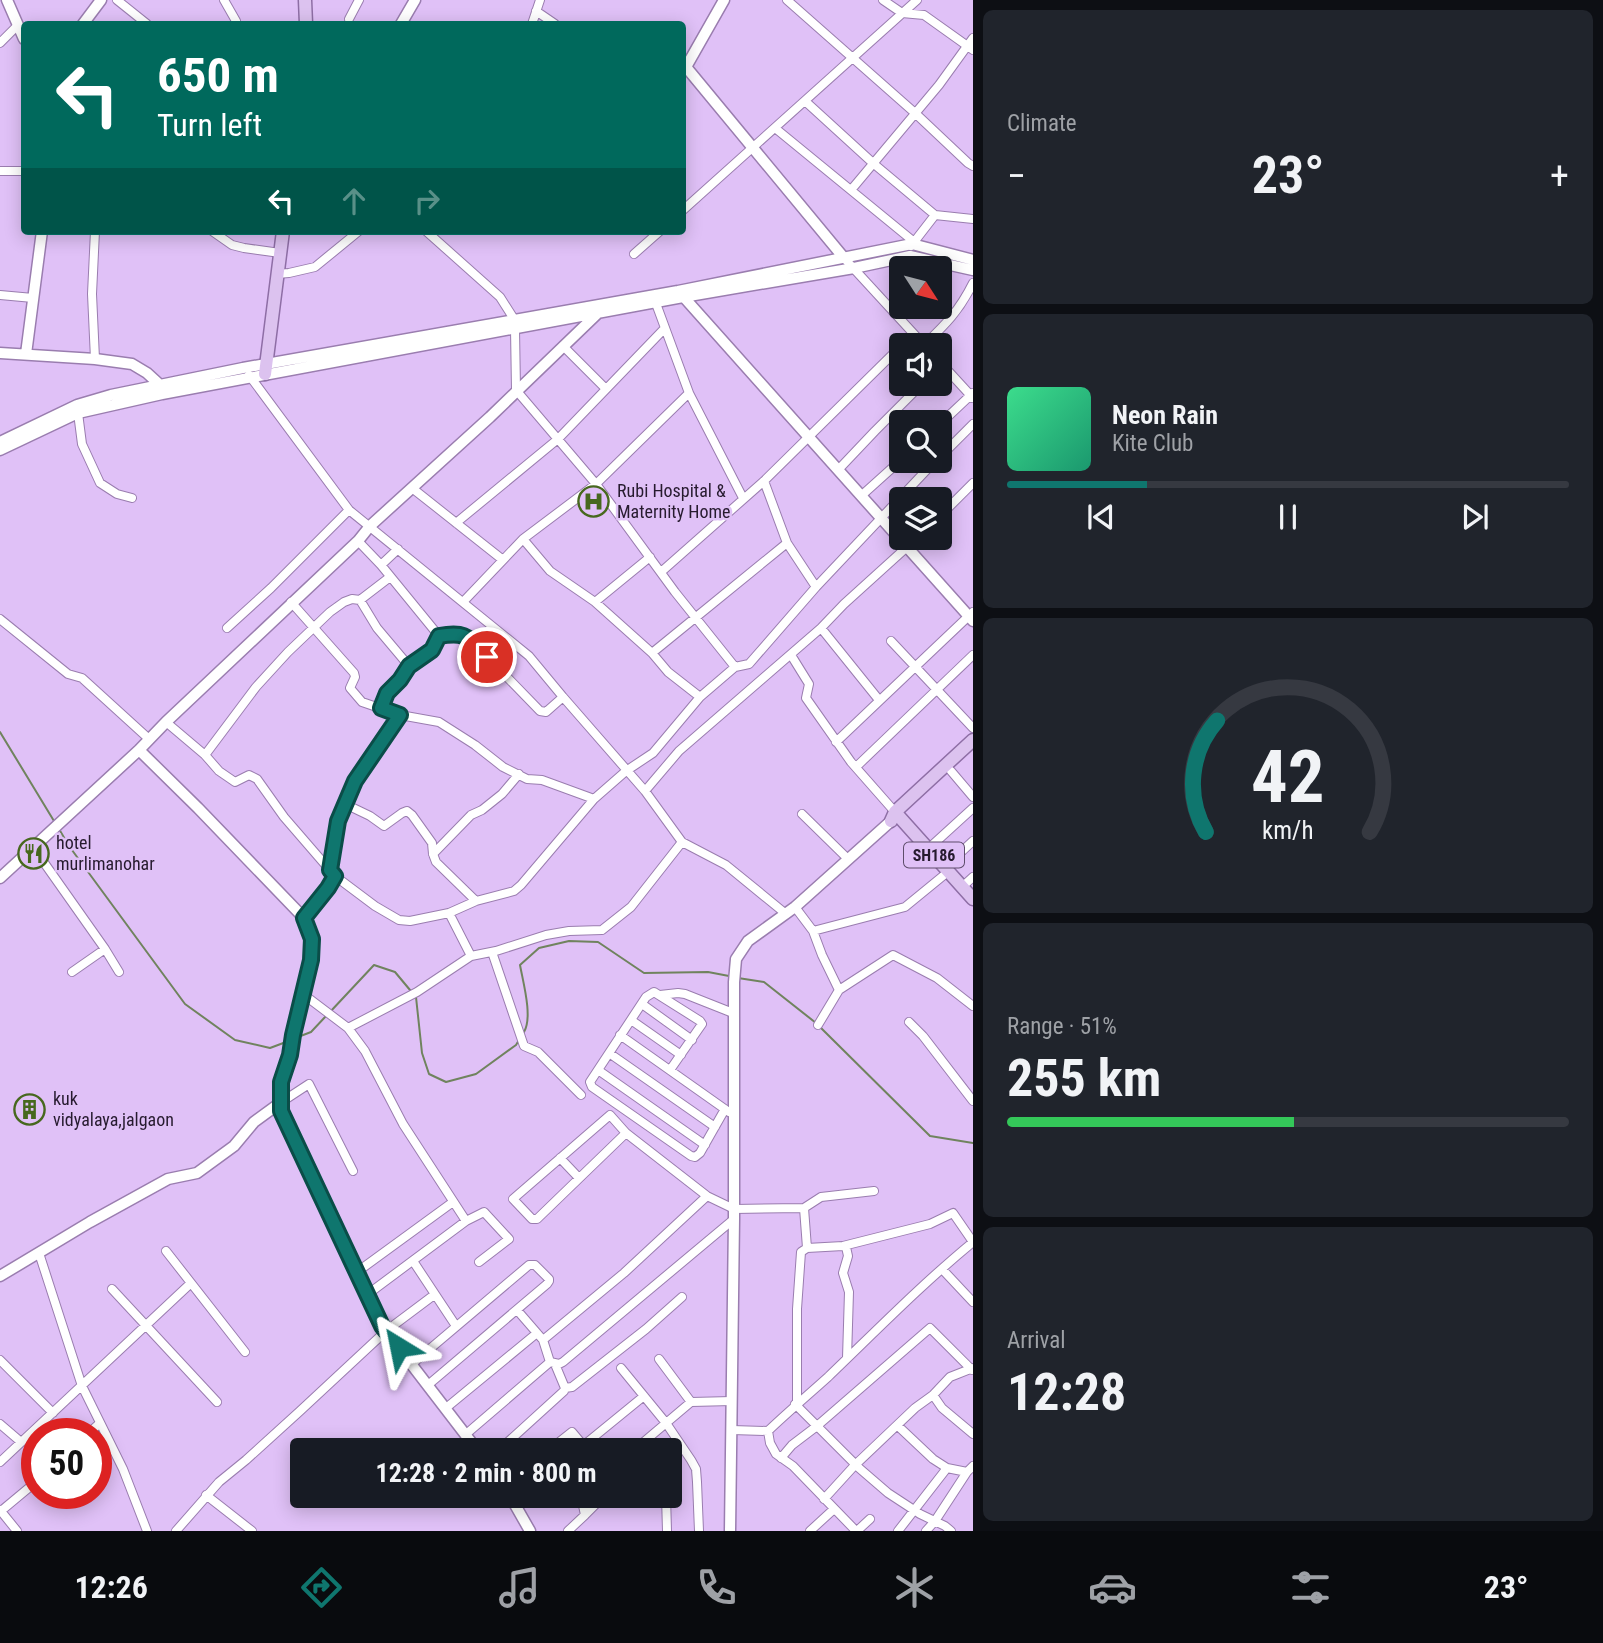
<!DOCTYPE html>
<html lang="en">
<head>
<meta charset="utf-8">
<style>
  :root { --surface:#171b24; --page:#20242c; --text:#f1f3f6; --muted:#9ea1a6; --line:#363941; --accent:#0f766e }
  body { margin:0; font-family:"Roboto Condensed",sans-serif; background:var(--page); color:var(--text); height:100vh; display:flex; flex-direction:column; font-size:26px; white-space:nowrap }
  * { box-sizing:border-box; margin:0 }
  p { font-size:23px; color:var(--muted) }
  .icon { flex:none; width:38px; height:38px; fill:none; stroke:currentColor; stroke-width:2; stroke-linecap:round; stroke-linejoin:round }
  .map { position:relative; flex:1; overflow:hidden }
  .panel { display:flex; flex-direction:column; gap:10px; padding:10px; background:#0d0f14; width:630px }
  .panel>* { flex:none }
  .guide { position:absolute; left:21px; top:21px; width:665px; height:214px; border-radius:7px; box-shadow:0 4px 18px #0003; background:#00695c; color:#fff; overflow:hidden }
  .needle { width:46px; rotate:126deg }
  .controls { position:absolute; left:889px; top:256px; display:grid; gap:14px }
  .controls a { display:grid; place-items:center; width:63px; height:63px; border-radius:7px; background:var(--surface); box-shadow:0 4px 18px #0003; font-size:35px }
  .speed { position:absolute; left:21px; top:1418px; display:flex; gap:14px; font-size:35px; font-weight:700; text-align:center }
  .speed>* { display:grid; place-content:center; width:91px; height:91px; border-radius:50%; background:var(--surface); box-shadow:0 4px 18px #0003; line-height:1 }
  .speed .limit { border:10px solid #d22; background:#fff; color:#111 }
  .pin { position:absolute; display:grid; place-items:center; width:60px; height:60px; color:#fff; margin:-30px; border:4px solid #fff; border-radius:50%; box-shadow:0 2px 7px #0007 }
  .me { position:absolute; width:77px; margin:-38px; rotate:325deg; stroke-linejoin:round; filter:drop-shadow(0 0 5px #0008) }
  .turn { display:flex; align-items:center; gap:24px; height:147px; padding:0 21px; font-size:32px }
  .turn .icon { width:91px; height:91px; stroke-width:2.5 }
  .turn b { display:block; font-size:49px; line-height:60px }
  .lanes { display:flex; align-items:center; height:66px; padding:0 21px; background:#0003; justify-content:center; gap:35px; direction:ltr }
  .lanes .off { opacity:.35 }
  .big { font-size:52px; font-weight:700; line-height:1.1 }
  .panel .widget { flex:1; display:flex; flex-direction:column; justify-content:center; gap:10px; min-width:0; padding:0 24px; border-radius:10px; background:var(--page) }
  .panel .dial { align-items:center; gap:0 }
  .dial svg { height:182px; overflow:visible; fill:none; stroke:var(--line); stroke-width:7; stroke-linecap:round; text-anchor:middle }
  .dial text { fill:var(--text); stroke:none }
  .song { display:flex; align-items:center; gap:21px }
  .cover { width:84px; height:84px; border-radius:10px; background:linear-gradient(135deg,hsl(150 70% 55%),hsl(160 70% 35%)) }
  .played { height:7px; border-radius:4px; background:linear-gradient(90deg,var(--accent) 25%,var(--line) 25%) }
  .keys { display:flex; justify-content:space-around; direction:ltr }
  .heat { display:flex; justify-content:space-between; align-items:center; font-size:38px; direction:ltr }
  .charge { height:10px; border-radius:5px; background:linear-gradient(90deg,#34c759 51%,var(--line) 0) }
  .trip { position:absolute; left:290px; top:1438px; width:392px; height:70px; border-radius:7px; background:var(--surface); box-shadow:0 4px 18px #0003; font-weight:700; line-height:70px; text-align:center }
  .menu { display:flex; height:112px; justify-content:space-around; align-items:center; background:#090b0e; color:var(--muted) }
  .menu .icon { width:49px; height:49px }
  .menu .active { color:var(--accent) }
  .menu b { font-size:32px; color:var(--text) }
  main { display:flex; flex:1; min-height:0 }
  .map>svg:first-child { display:block }
  .lines { fill:none; stroke-linecap:round; stroke-linejoin:round }
  .stream { stroke:#70835e; stroke-width:2 }
  .street-casing { stroke:#9a7daf; stroke-width:10 }
  .secondary-casing { stroke:#9a7daf; stroke-width:13 }
  .primary-casing { stroke:#8e6ea5; stroke-width:15 }
  .street { stroke:#fff; stroke-width:8 }
  .secondary { stroke:#fff; stroke-width:10 }
  .primary { stroke:#dcc2ef; stroke-width:12 }
  .route-casing { stroke:#0a4d48; stroke-width:18 }
  .route { stroke:#0f766e; stroke-width:12 }
  .labels { text-anchor:middle; stroke-width:5; stroke-linejoin:round; paint-order:stroke }
  .shield { fill:#e0c1f7; stroke:#5e4d6b; stroke-width:2 }
  .shield-label { font-size:16px; font-weight:bold; fill:#271b2f }
  .poi-label { font-size:18px; fill:#271b2f; stroke:#e0c1f7; text-anchor:start }
</style>
</head>
<body>
<main>
<div class="map">
<svg width="973" height="1531" viewBox="0 0 973 1531">
  <rect width="100%" height="100%" fill="#e0c1f7"/>
  <g class="lines">
    <!-- stream -->
    <path class="stream" d="M0,732L54,821
      M59,829L69,846L185,1004L235,1040L270,1048L286,1042
      M738,978L764,982L816,1023
      M416,997L422,1053L429,1074L446,1082L476,1074L516,1045L519,1040
      M330,1012L374,965L395,972L410,990
      M820,1027L930,1136L973,1143
      M524,1032C533,1017 523,982 520,965L539,948L569,941L598,942L644,973L708,972L729,976
      M298,1037L311,1032L326,1016"/>
    <defs>
      <path id="street" d="M117,0L147,24
        M224,0L236,21
        M787,0L915,113L968,163L973,166
        M883,0L902,13L924,15L973,50
        M536,11L555,24
        M349,19L359,0
        M532,24L540,0
        M0,43L18,25
        M805,101L874,164L935,215L973,219
        M775,128L913,241
        M0,171H24
        M851,190L939,85L973,38
        M682,211L917,0
        M212,231L232,245L244,248L280,253
        M426,231L500,297L514,319
        M911,246L935,215
        M634,254L660,231
        M844,258L924,345
        M277,274L289,273L315,267L359,231
        M0,295L33,298
        M515,329L516,390L596,484L675,592L735,667
        M924,345C946,324 959,311 973,283
        M563,346L606,389
        M95,359L92,294L95,231
        M940,362L973,398
        M249,375L349,510L529,656L563,697L645,791L682,842L726,865L786,914
        M689,393L743,498
        M78,413L82,444L100,483L117,494L132,498
        M940,424L973,393
        M940,457L973,424
        M838,470L875,431L923,383
        M764,481L787,543L816,587
        M412,488L503,560
        M861,496L901,460
        M940,516L973,483
        M456,523L558,439L665,328
        M523,539L550,571L595,602L652,653L668,672L700,697
        M358,541L381,565L439,636L461,634L470,639L540,711L546,712L563,697
        M381,565L398,549
        M661,572L764,481L901,346
        M360,600L377,628L409,666
        M291,602L354,673L355,677L350,688L362,702L400,715L439,722L475,745L503,767L527,779L542,780L594,799
        M463,602L523,539L596,484L689,393L654,298
        M595,602L650,557
        M0,619L68,674L82,678L149,739
        M227,628L271,588L349,510
        M821,628L879,700
        M891,641L973,728
        M652,653L787,543
        M791,655L809,684L806,698L851,762L895,812
        M381,708L387,693L400,680L409,666L432,650L439,636
        M166,722L205,755L219,771L235,782L249,775L257,779L284,817L335,876L375,906L399,920L410,921L449,913L476,901L514,891L521,885L594,799L626,771L653,753L700,697L735,667L749,664L816,587L936,460
        M836,742L973,612
        M205,755L256,687L288,652L330,612L344,602L352,599L360,600L390,577
        M856,767L973,655
        M951,771L973,797
        M645,791L679,751L821,628L844,604L918,537
        M345,804L370,816L384,826L402,813L407,811L412,815L432,843L433,854L436,862L476,901
        M802,814L848,859
        M33,847L105,949L119,972
        M928,849L973,808
        M433,854L471,815L482,810L502,794L519,774
        M945,867L973,841
        M330,870L338,820L355,781L400,715
        M962,887L973,877
        M795,907L813,931L822,955L839,990
        M449,913L471,956L496,951L546,935L569,931L602,930L631,907L682,842
        M304,918L328,888L335,876
        M813,931L905,907L949,871
        M492,952L524,1046L538,1052L581,1095
        M72,972L105,949
        M303,994L348,1028L365,1051L403,1124L466,1221
        M660,995L678,993L685,994L733,1013
        M642,1004L692,1040
        M631,1020L681,1055
        M909,1022L923,1036L973,1101
        M818,1025L839,990L893,955L937,978L973,1006
        M348,1028L417,992L471,956
        M620,1035L729,1112
        M609,1053L715,1127
        M598,1070L705,1145
        M670,1070L702,1024L700,1021L654,992L646,997L590,1082L592,1087L691,1156L695,1157L700,1153L725,1109
        M280,1103L309,1084L353,1171
        M626,1133L537,1219H532L513,1199L610,1115L626,1133L707,1196L734,1209L804,1208
        M560,1158L579,1178
        M843,1246L846,1247L848,1256L843,1273L849,1292L847,1358
        M807,1248L804,1208L821,1197L874,1191
        M166,1251L245,1352
        M39,1253L82,1386L123,1469L147,1531
        M413,1261L456,1326
        M942,1269L973,1302
        M357,1272L453,1202
        M112,1289L217,1402
        M368,1294L466,1221L484,1212L509,1239L479,1262
        M543,1340L624,1273L707,1196
        M659,1359L691,1402
        M0,1360L53,1413
        M550,1362L559,1364L563,1362L734,1219
        M412,1364L529,1265H535L549,1279V1281L547,1284L428,1385
        M621,1368L666,1423L691,1460L696,1469L697,1482L699,1531
        M565,1388L572,1387L646,1329L682,1297
        M933,1395L942,1408L973,1434
        M797,1403V1309L801,1252L807,1248L843,1246L930,1224L953,1213L973,1242
        M795,1404L859,1468L888,1493L920,1514L945,1526L951,1531
        M446,1408L537,1333
        M0,1424L21,1442
        M898,1426L933,1459L947,1468L967,1472L973,1466
        M732,1430L768,1431C788,1412 808,1395 828,1377C876,1331 922,1284 973,1242
        M768,1431L770,1443L776,1454L793,1466L856,1531
        M89,1433L100,1423
        M465,1435L550,1362L543,1340L517,1310
        M584,1445L644,1396
        M498,1451L564,1391L565,1388L555,1364
        M548,1451L572,1432L588,1451
        M633,1451L691,1402L732,1401
        M781,1458L792,1445L817,1426L930,1328L972,1370
        M0,1462L191,1283
        M206,1495L252,1531
        M666,1496L667,1531
        M824,1499L855,1465L915,1408L933,1395L950,1377L973,1368
        M0,1510L17,1531
        M1,1511L37,1481
        M585,1515L596,1504L600,1496
        M176,1531L219,1482L246,1460L300,1411L386,1331L434,1295
        M568,1531L585,1515L581,1496
        M810,1531L834,1509
        M857,1531L870,1519
        M898,1531L947,1468
        M926,1531L935,1521L967,1472"/>
      <path id="secondary" d="M7,0L24,39
        M724,0L686,67L844,258
        M83,24L101,0
        M401,24L415,0
        M681,294L973,621
        M0,353L95,359L132,364L147,373L159,384L161,390
        M26,354L42,231
        M0,442L77,405L111,395L243,368L678,291L912,244L973,260
        M0,450L78,413L162,394L683,297L854,268L910,256L973,270
        M139,750L198,808L304,918L312,939L311,959L293,1035L290,1055L281,1082V1111L382,1326L478,1451
        M0,878L139,750L166,722L358,541L370,526L490,417L598,313
        M0,1276L90,1222L168,1179L197,1173L234,1146L254,1122L280,1103
        M510,1496L530,1531
        M730,1531L734,1219V982L736,959L748,941L795,907L891,821"/>
      <path id="primary" d="M305,0L306,24
        M265,374L283,231
        M895,812L973,899
        M891,821L895,812L973,740"/>
    </defs>
    <!-- street casing -->
    <use href="#street" class="street-casing"/>
    <!-- secondary casing -->
    <use href="#secondary" class="secondary-casing"/>
    <!-- primary casing -->
    <use href="#primary" class="primary-casing"/>
    <!-- street -->
    <use href="#street" class="street"/>
    <!-- secondary -->
    <use href="#secondary" class="secondary"/>
    <!-- primary -->
    <use href="#primary" class="primary"/>
  </g>
  <g class="lines">
    <defs>
      <path id="route" d="M399,1347L382,1326L281,1111V1082L290,1055L293,1035L311,960L312,939L304,918L328,888L335,876L330,870L338,821L355,781L400,715L381,708L387,693L400,680L409,666L432,650L439,636C468,631 468,638 487,657"/>
    </defs>
    <!-- route casing -->
    <use href="#route" class="route-casing"/>
    <!-- route -->
    <use href="#route" class="route"/>
  </g>
  <!-- icons -->
  <defs>
    <symbol id="hospital-ring" viewBox="-11 -11 22 22"><circle r="9.5" fill="#e0c1f7" stroke="#47681e" stroke-width="1.5"/><path d="M-5-5h3v3.5h4V-5h3V5h-3V1.5h-4V5h-3Z" fill="#47681e"/></symbol>
    <symbol id="restaurant-ring" viewBox="-11 -11 22 22"><circle r="9.5" fill="#e0c1f7" stroke="#47681e" stroke-width="1.5"/><path d="M-5-6h1v4h1v-4h1v4h1v-4h1v5L-1.5 .5V6h-2V.5L-5-1ZM5-6V6H3V1.5H1.5Q1.5-4 5-6Z" fill="#47681e"/></symbol>
    <symbol id="building-ring" viewBox="-11 -11 22 22"><circle r="9.5" fill="#e0c1f7" stroke="#47681e" stroke-width="1.5"/><path d="M-4-6H4V6H1V3H-1V6H-4ZM-2.5-4.3h1.7v1.8h-1.7ZM.8-4.3h1.7v1.8H.8ZM-2.5-1h1.7V.8h-1.7ZM.8-1h1.7V.8H.8Z" fill="#47681e"/></symbol>
  </defs>
  <g fill-rule="evenodd">
    <use href="#hospital-ring" x="576" y="484" width="35" height="35"/>
    <use href="#restaurant-ring" x="16" y="836" width="35" height="35"/>
    <use href="#building-ring" x="12" y="1092" width="35" height="35"/>
  </g>
  <g class="labels">
    <!-- shield labels -->
    <rect class="shield" x="904" y="842.5" width="60" height="25" rx="5"/>
    <g class="shield-label">
      <text x="934" y="861">SH186</text>
    </g>
    <!-- poi labels -->
    <g class="poi-label">
      <text x="617" y="497">Rubi Hospital &amp;<tspan x="617" dy="21">Maternity Home</tspan></text>
      <text x="56" y="849">hotel<tspan x="56" dy="21">murlimanohar</tspan></text>
      <text x="53" y="1105">kuk<tspan x="53" dy="21">vidyalaya,jalgaon</tspan></text>
    </g>
  </g>
</svg>
<div class="controls">
<a><svg class="needle" viewBox="-14 -14 28 28"><path d="M0-13l5 13h-10z" fill="#e53935"/><path d="M0 13l5-13h-10z" fill="#9ea1a6"/></svg></a>
<a><svg class="icon" aria-label="sound" viewBox="0 0 24 24"><path d="M4 9h4l5-4v14l-5-4H4zM17 9q2 3 0 6"/></svg></a>
<a><svg class="icon" aria-label="search" viewBox="0 0 24 24"><circle cx="10" cy="10" r="6"/><path d="M15 15l6 6"/></svg></a>
<a><svg class="icon" aria-label="layers" viewBox="0 0 24 24"><path d="M12 4l9 5-9 5-9-5zM3 14l9 5 9-5"/></svg></a>
</div>
<div class="speed"><div class="limit">50</div></div>
<div class="pin" style="left:487px;top:657px;background:#d93025"><svg class="icon" aria-label="arrive" viewBox="0 0 24 24"><path d="M6 21V4h12l-3 4 3 4H6"/></svg></div>
<svg class="me" style="left:399px;top:1347px" viewBox="-20 -20 40 40"><path d="M0-17L14 15 0 8-14 15z" fill="#0f766e" stroke="#fff" stroke-width="4"/></svg>
<div class="trip">12:28 · 2 min · 800 m</div>
<div class="guide">
<div class="turn"><svg class="icon" aria-label="left" viewBox="0 0 24 24"><path d="M17 20v-9H6M10 6l-5 5 5 5"/></svg><div><b>650 m</b>Turn left</div></div>
<div class="lanes"><svg class="icon" aria-label="left" viewBox="0 0 24 24"><path d="M17 20v-9H6M10 6l-5 5 5 5"/></svg><svg class="icon off" aria-label="ahead" viewBox="0 0 24 24"><path d="M12 20V5M6 11l6-6 6 6"/></svg><svg class="icon off" aria-label="right" viewBox="0 0 24 24"><path d="M7 20v-9h11M14 6l5 5-5 5"/></svg></div>
</div>
</div>
<section class="panel">
<div class="widget"><p>Climate</p>
<div class="heat"><a>−</a><b class="big">23°</b><a>+</a></div>
</div>
<div class="widget">
<div class="song"><i class="cover"></i><div><b>Neon Rain</b><p>Kite Club</p></div></div>
<div class="played"></div>
<div class="keys"><svg class="icon" aria-label="previous" viewBox="0 0 24 24"><path d="M18 5L8 12l10 7zM5 5v14"/></svg><svg class="icon" aria-label="pause" viewBox="0 0 24 24"><path d="M8 5v14M16 5v14"/></svg><svg class="icon" aria-label="next" viewBox="0 0 24 24"><path d="M6 5l10 7-10 7zM19 5v14"/></svg></div>
</div>
<div class="widget dial"><svg viewBox="0 0 100 80">
<path d="M14 69A42 42 0 1 1 86 69"/>
<path d="M14 69A42 42 0 0 1 19 20" stroke="#0f766e"/>
<text x="50" y="56" font-size="32" font-weight="700">42</text>
<text x="50" y="72" font-size="11">km/h</text>
</svg></div>
<div class="widget"><p>Range · 51%</p><b class="big">255 km</b><div class="charge"></div></div>
<div class="widget"><p>Arrival</p><b class="big">12:28</b></div>
</section>
</main>
<nav class="menu">
<b>12:26</b>
<svg class="icon active" aria-label="directions" viewBox="0 0 24 24"><path d="M12 3l9 9-9 9-9-9zM9 14v-3h6M13 9l2 2-2 2"/></svg>
<svg class="icon" aria-label="music" viewBox="0 0 24 24"><path d="M9 18V5l10-2v13"/><circle cx="6" cy="18" r="3"/><circle cx="16" cy="16" r="3"/></svg>
<svg class="icon" aria-label="phone" viewBox="0 0 24 24"><path d="M5 4h4l2 5-3 2q2 4 5 5l2-3 5 2v4C11 20 4 13 5 4z"/></svg>
<svg class="icon" aria-label="climate" viewBox="0 0 24 24"><path d="M12 3v18M4 7l16 10M4 17L20 7"/></svg>
<svg class="icon" aria-label="car" viewBox="0 0 24 24"><path d="M5 17H2v-5l4-1 3-4h7l3 4 3 1v5h-3M9 17h6M6 11h13"/><circle cx="7" cy="17" r="2"/><circle cx="17" cy="17" r="2"/></svg>
<svg class="icon" aria-label="filters" viewBox="0 0 24 24"><path d="M4 7h16M4 17h16"/><circle cx="9" cy="7" r="2"/><circle cx="15" cy="17" r="2"/></svg>
<b>23°</b>
</nav>
</body>
</html>
